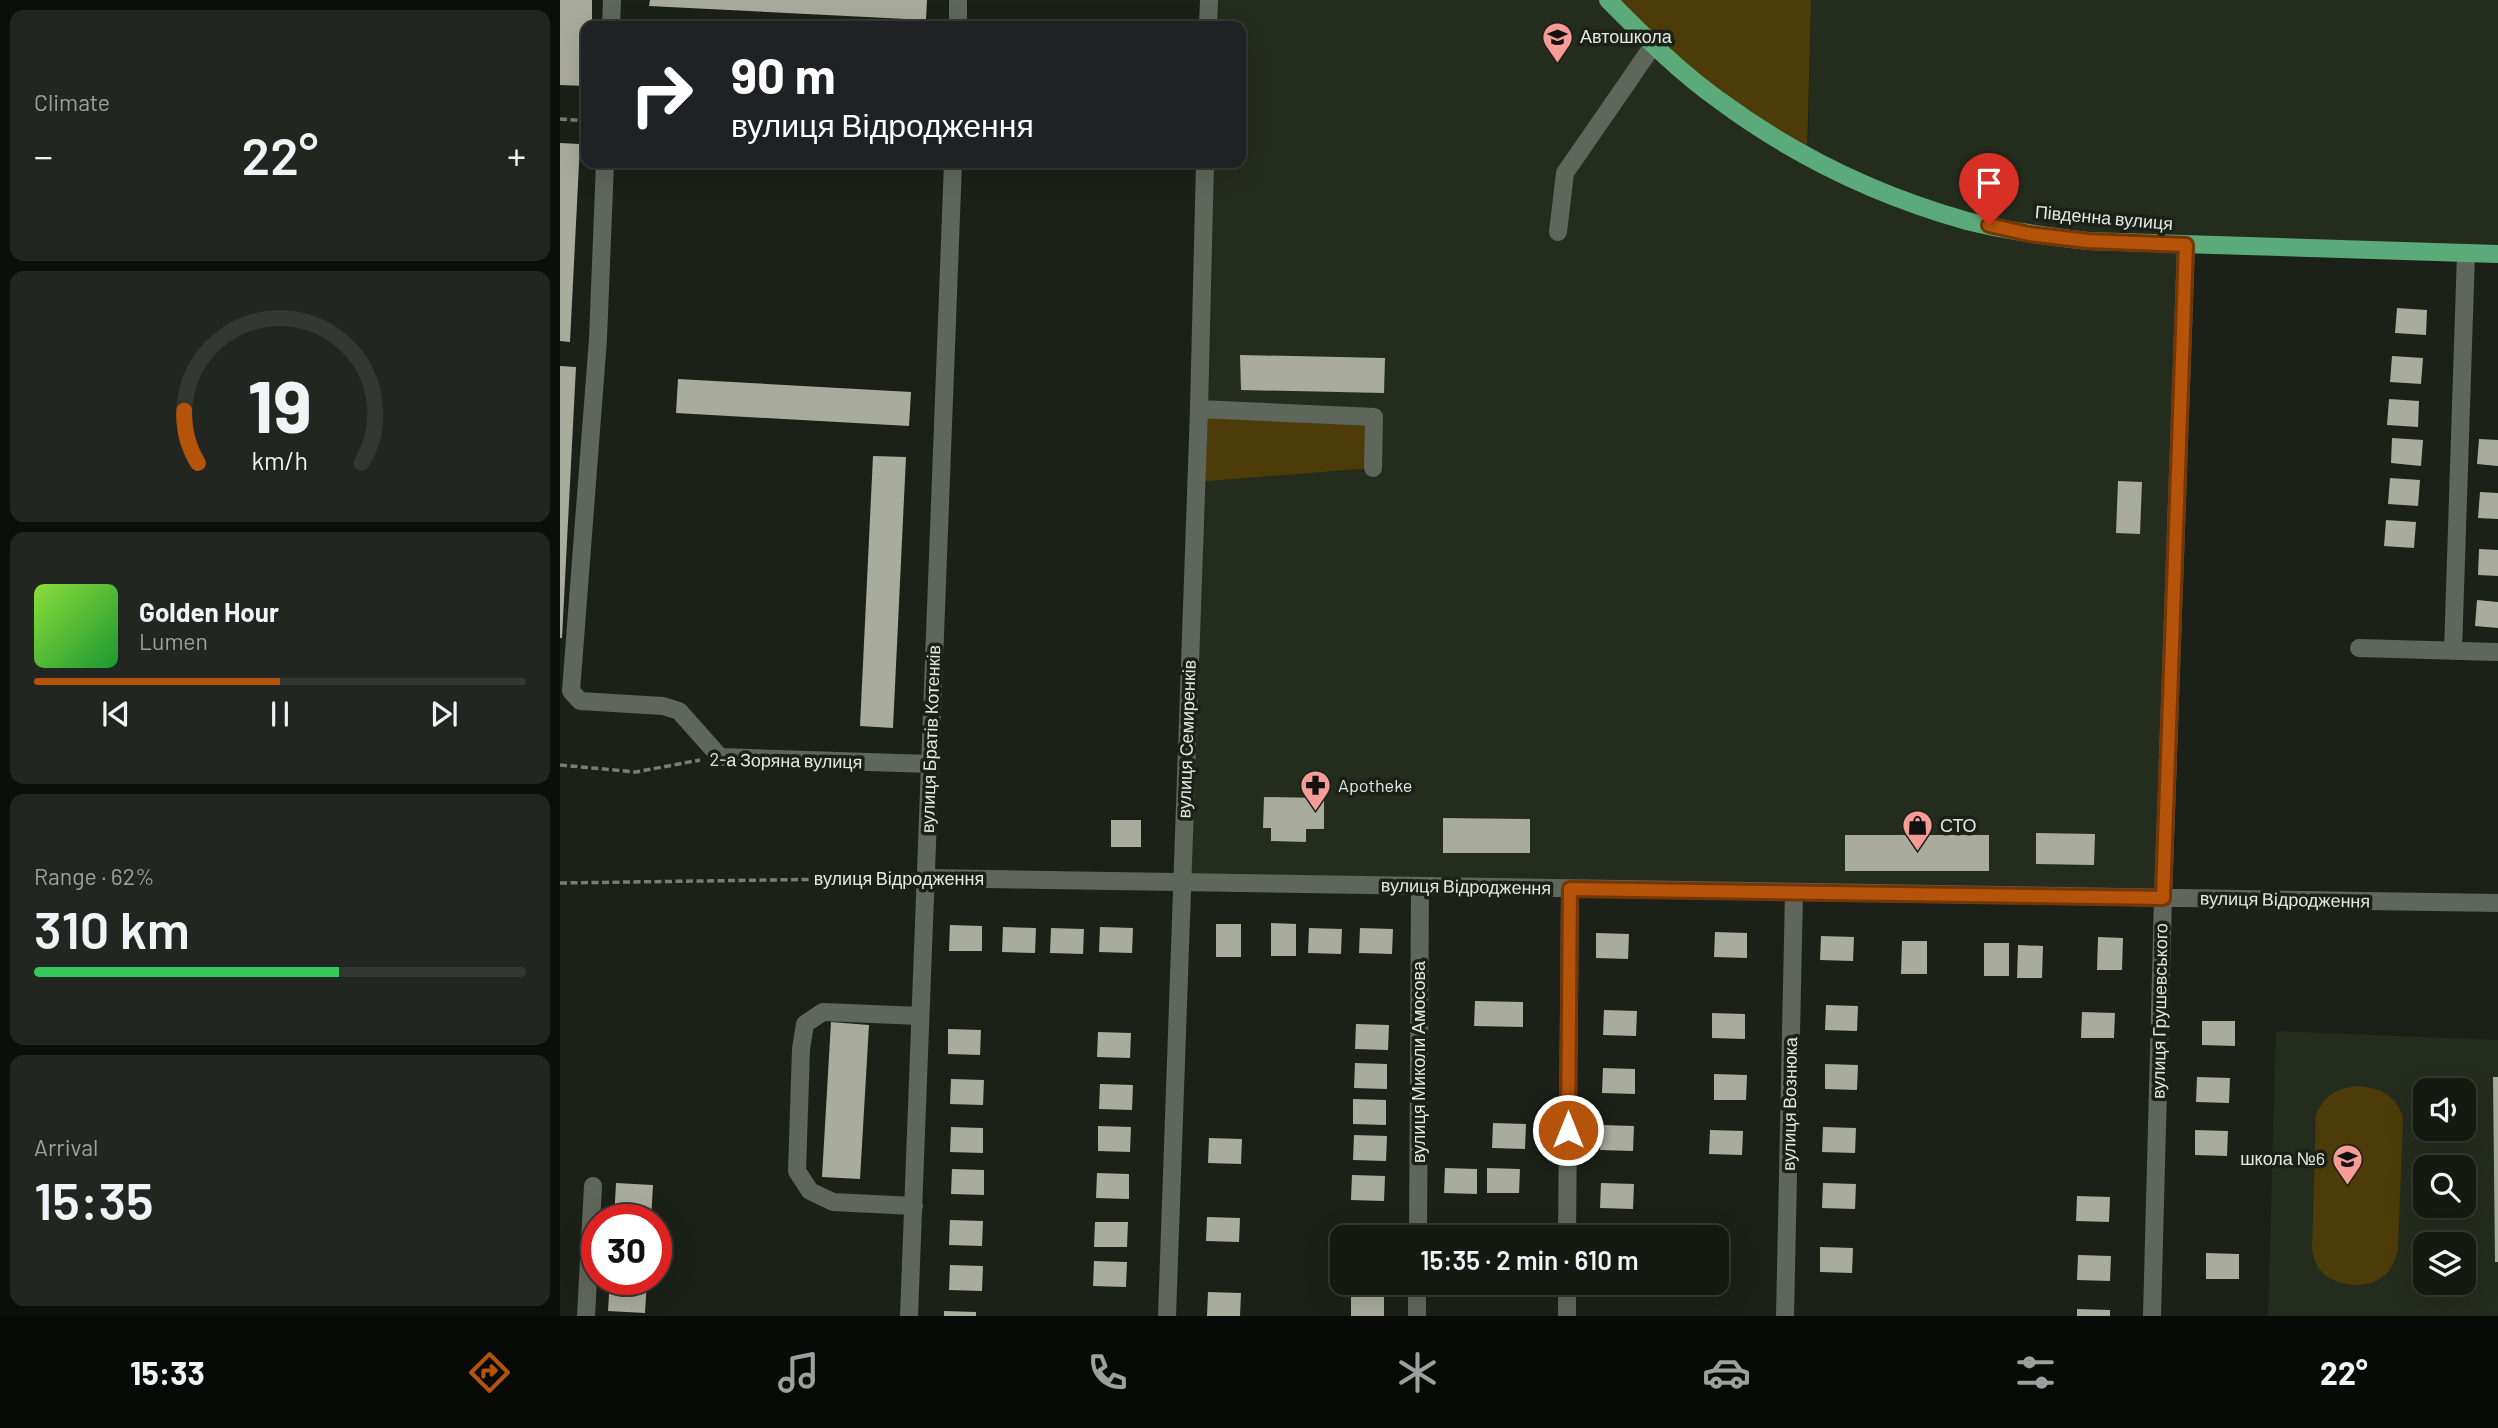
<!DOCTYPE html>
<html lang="en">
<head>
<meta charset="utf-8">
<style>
  :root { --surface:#141912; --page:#212620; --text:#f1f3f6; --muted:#9da09f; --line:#333832; --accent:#b45309 }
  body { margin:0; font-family:Barlow,sans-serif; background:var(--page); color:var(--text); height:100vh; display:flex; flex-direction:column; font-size:26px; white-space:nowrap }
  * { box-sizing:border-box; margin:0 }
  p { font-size:23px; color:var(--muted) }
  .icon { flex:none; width:38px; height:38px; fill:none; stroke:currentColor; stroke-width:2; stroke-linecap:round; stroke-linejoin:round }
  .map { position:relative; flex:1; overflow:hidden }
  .sheet { display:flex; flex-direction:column; gap:10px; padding:10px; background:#0b0e0a; width:560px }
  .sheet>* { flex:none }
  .guide { position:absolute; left:21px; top:21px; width:665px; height:147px; border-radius:14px; box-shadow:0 7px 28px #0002,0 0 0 2px var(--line); background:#202124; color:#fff; overflow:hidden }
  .controls { position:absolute; left:1853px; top:1078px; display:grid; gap:14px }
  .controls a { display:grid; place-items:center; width:63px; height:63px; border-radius:14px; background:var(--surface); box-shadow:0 7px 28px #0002,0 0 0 2px var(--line); font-size:35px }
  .speed { position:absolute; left:21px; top:1204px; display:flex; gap:14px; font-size:35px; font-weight:700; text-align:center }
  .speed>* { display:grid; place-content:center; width:91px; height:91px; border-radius:50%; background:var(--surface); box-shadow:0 7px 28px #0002,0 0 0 2px var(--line); line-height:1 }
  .speed .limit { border:10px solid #d22; background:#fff; color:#111 }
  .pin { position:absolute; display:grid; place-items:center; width:60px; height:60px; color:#fff; margin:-72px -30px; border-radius:50% 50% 50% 0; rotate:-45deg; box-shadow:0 0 7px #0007 }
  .pin .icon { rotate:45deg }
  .me { position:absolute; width:77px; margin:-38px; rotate:0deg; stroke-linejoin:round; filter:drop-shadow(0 0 5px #0008) }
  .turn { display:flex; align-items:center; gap:24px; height:147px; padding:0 35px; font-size:32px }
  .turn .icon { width:91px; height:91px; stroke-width:2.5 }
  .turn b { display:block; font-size:49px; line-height:60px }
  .big { font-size:52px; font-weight:600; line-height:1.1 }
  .sheet .card { flex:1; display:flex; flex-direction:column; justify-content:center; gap:10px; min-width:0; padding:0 24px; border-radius:14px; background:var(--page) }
  .sheet .dial { align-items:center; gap:0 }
  .dial svg { height:182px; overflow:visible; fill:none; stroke:var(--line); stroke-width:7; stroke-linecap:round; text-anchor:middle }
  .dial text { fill:var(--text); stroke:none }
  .song { display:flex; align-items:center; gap:21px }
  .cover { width:84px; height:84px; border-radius:10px; background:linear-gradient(135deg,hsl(90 70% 55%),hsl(130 70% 35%)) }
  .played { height:7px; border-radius:4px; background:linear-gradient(90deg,var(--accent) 50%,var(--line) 50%) }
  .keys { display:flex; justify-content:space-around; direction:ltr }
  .heat { display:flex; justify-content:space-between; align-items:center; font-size:38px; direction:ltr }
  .charge { height:10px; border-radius:5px; background:linear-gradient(90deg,#34c759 62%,var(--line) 0) }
  .trip { position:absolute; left:770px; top:1225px; width:399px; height:70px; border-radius:14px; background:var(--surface); box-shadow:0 7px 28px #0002,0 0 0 2px var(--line); font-weight:600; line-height:70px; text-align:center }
  .dock { display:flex; height:112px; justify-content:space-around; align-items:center; background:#080a07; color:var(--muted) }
  .dock .icon { width:49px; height:49px }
  .dock .selected { color:var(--accent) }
  .dock b { font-size:32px; color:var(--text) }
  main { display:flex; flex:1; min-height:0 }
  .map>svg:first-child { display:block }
  .built { fill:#242c1e; fill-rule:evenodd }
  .green { fill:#4d3c09 }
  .building { fill:#a9ab9d }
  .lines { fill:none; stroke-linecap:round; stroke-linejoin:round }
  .path { stroke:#777d75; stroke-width:3.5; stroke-dasharray:7 3.5; stroke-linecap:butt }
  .minor { stroke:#5f665b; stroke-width:18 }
  .major { stroke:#5baa7a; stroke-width:18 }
  .route-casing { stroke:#753606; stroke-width:18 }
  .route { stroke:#b45309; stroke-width:12 }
  .labels { text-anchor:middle; stroke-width:7; stroke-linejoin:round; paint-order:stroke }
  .poi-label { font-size:18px; fill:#e3e8e1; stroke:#1b2118; text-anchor:start }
  .street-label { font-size:18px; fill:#e3e8e1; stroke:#1b2118 }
</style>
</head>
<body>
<main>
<section class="sheet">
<div class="card"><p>Climate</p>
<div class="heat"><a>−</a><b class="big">22°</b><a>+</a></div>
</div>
<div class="card dial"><svg viewBox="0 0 100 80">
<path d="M14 69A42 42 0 1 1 86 69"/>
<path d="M14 69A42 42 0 0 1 8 46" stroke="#b45309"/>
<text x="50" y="56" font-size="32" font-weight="700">19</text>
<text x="50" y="72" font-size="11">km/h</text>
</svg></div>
<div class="card">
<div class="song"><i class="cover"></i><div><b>Golden Hour</b><p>Lumen</p></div></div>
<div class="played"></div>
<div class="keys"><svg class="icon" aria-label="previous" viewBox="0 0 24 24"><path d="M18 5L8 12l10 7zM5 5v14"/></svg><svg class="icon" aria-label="pause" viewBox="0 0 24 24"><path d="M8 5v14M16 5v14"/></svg><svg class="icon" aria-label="next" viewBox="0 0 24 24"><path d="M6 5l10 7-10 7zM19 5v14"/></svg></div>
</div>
<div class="card"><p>Range · 62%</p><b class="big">310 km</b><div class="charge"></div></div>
<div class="card"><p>Arrival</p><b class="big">15:35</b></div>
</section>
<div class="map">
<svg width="1938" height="1316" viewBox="0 0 1938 1316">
  <rect width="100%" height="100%" fill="#1b2118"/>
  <!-- built -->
  <path class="built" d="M649,0H1048L1248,156L1251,0H1938V254L1627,245L1603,898L622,883L636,482L812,468L639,409L645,163H681V26H648Z
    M1716,1031L1938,1040V1316H1708ZM1866,1090H1904V1129H1866ZM1866,1167H1904V1206H1866ZM1866,1244H1904V1283H1866Z"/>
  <!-- green -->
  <path class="green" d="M1048,0H1251L1247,156L1222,143Z
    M639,409L814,417L813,468L636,482Z
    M1798,1086C1820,1088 1834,1094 1843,1116L1838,1249C1836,1258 1833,1268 1826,1274C1811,1289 1780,1288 1764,1274C1757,1268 1754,1259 1752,1250L1756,1115C1765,1094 1776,1089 1798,1086Z"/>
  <!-- building -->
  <path class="building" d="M0,0H32V26H26V86L0,85Z
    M90,0H367L366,20L89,6Z
    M0,143L20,144L10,342L0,341Z
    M1837,308L1867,310L1866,335L1835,333Z
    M680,355L825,358L824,393L681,390Z
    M1832,356L1863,358L1861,384L1830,382Z
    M0,366L16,367L2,638H0Z
    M118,379L351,392L349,426L116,413Z
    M1829,399L1859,401L1858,427L1827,425Z
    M1832,438L1863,440L1861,466L1831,463Z
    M1919,439L1938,440V466L1917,464Z
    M313,456L346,457L333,728L300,726Z
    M1830,478L1860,480L1858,506L1828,504Z
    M1558,481L1582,482L1580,534L1556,533Z
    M1920,492L1938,493V519L1918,518Z
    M1826,520L1856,522L1854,548L1824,546Z
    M1919,549L1938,550V576L1918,575Z
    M1917,600L1938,602V628L1915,626Z
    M704,797L764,798V829H746V842L711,841V828H703Z
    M883,818L970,819V853H883Z
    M551,820H581V847H551Z
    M1476,833L1535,834L1534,865L1476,864Z
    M1285,835H1429V871H1285Z
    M711,923L736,924V956H711Z
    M656,924H681V957H656Z
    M390,925L422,926V951H389Z
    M443,927L476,928L475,953L442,952Z
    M540,927L573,928L572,953L539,952Z
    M491,928L524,929L523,954L490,953Z
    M749,928L782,929L781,954L748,953Z
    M800,928L833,929L832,954L799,953Z
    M1155,932L1187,933V958L1154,957Z
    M1036,933L1069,934L1068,959L1036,958Z
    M1261,936L1294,937L1293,961L1260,960Z
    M1538,937L1563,938L1562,970H1537Z
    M1342,941H1367V974H1341Z
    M1424,943H1449V976H1424Z
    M1458,945L1483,946L1482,978H1457Z
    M915,1001L963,1002V1027L914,1026Z
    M1266,1005L1298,1006L1297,1031L1265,1030Z
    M1044,1010L1077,1011L1076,1036L1043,1035Z
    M1522,1012L1555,1013L1554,1038H1521Z
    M1152,1013L1185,1014V1039L1152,1038Z
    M1642,1021H1675V1046L1642,1045Z
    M271,1022L309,1025L300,1179L262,1177Z
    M796,1024L829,1025L828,1050L795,1049Z
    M388,1029L421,1030L420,1055L388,1054Z
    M538,1032L571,1033L570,1058L537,1057Z
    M795,1063L827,1064V1089L794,1088Z
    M1265,1064L1298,1065L1297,1090L1265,1089Z
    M1043,1068L1075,1069V1094L1042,1093Z
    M1154,1074L1187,1075L1186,1100H1154Z
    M1637,1077L1670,1078L1669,1103L1636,1102Z
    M1933,1077H1938V1262H1935Z
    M391,1079L424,1080L423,1105L390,1104Z
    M540,1084L573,1085L572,1110L539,1109Z
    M793,1099L826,1100V1125L793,1124Z
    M933,1123L966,1124L965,1149L932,1148Z
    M1041,1125L1074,1126L1073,1151L1040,1150Z
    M538,1126L571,1127L570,1152L538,1151Z
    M391,1127L423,1128V1153L390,1152Z
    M1263,1127L1296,1128L1295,1153L1262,1152Z
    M1150,1130L1183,1131L1182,1155L1149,1154Z
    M1635,1130L1668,1131L1667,1156L1635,1155Z
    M794,1135L827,1136L826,1161L793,1160Z
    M649,1138L682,1139L681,1164L648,1163Z
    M885,1168L917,1169V1194L884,1193Z
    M927,1168L960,1169L959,1193H927Z
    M392,1169L424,1170V1195L391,1194Z
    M537,1173L569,1174V1199L536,1198Z
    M792,1175L825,1176L824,1201L791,1200Z
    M56,1183L93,1185L91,1220H54Z
    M1041,1183L1074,1184L1073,1209L1040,1208Z
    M1263,1183L1296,1184L1295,1209L1262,1208Z
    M1517,1196L1550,1197L1549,1222L1516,1221Z
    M647,1217L680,1218L679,1242L646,1241Z
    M390,1220L423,1221L422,1246L389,1245Z
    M535,1222H568L567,1247H534Z
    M1260,1247L1293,1248L1292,1273L1260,1272Z
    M1646,1253L1679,1254V1279H1646Z
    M1518,1255L1551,1256L1550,1281L1517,1280Z
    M534,1261L567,1262L566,1287L533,1286Z
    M390,1265L423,1266L422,1291L389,1290Z
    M50,1279H87L85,1313L48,1311Z
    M648,1292L681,1293L680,1316H647Z
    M791,1296L824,1297V1316H791Z
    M1517,1309L1550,1310V1316H1517Z
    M384,1311L416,1312V1316H384Z"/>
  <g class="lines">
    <!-- path -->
    <path class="path" d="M0,119L26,121
      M0,765L76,772L140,760
      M0,883L351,878"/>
    <!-- minor -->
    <path class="minor" d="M51,26L52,0
      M398,26V0
      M648,26L649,0
      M45,163L38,339L11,691L20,701L103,706L119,711L160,757L370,764
      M998,232L1005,173L1094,44
      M639,409L814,417L813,468
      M1799,648L1938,652
      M1893,651L1906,253
      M367,878L1938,903
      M354,1206L273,1202L250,1191L237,1171L241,1049L245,1024L263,1012L360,1016
      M858,1237L860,886
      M1007,1237L1010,889
      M26,1316L33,1186
      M349,1316L393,163
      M607,1316L639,409L645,163
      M857,1316V1283
      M1007,1316V1283
      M1225,1316L1234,892
      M1592,1316L1603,898L1626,245"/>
    <!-- major -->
    <path class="major" d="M1048,0C1083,35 1118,71 1159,100C1233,155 1318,196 1407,221C1447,231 1488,236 1528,241L1938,254"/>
  </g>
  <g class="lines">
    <defs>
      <path id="route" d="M1008,1130L1010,889L1603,898L1626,245L1528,241L1469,234L1429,225"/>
    </defs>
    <!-- route casing -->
    <use href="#route" class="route-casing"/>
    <!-- route -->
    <use href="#route" class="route"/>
  </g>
  <!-- icons -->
  <defs>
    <symbol id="school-pin" viewBox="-11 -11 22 30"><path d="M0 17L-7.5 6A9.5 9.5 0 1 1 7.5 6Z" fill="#f59c96" stroke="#1b2118"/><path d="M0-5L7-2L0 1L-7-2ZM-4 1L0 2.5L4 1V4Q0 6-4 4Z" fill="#111"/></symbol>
    <symbol id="pharmacy-pin" viewBox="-11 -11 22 30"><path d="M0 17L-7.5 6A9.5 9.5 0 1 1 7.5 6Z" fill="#f59c96" stroke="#1b2118"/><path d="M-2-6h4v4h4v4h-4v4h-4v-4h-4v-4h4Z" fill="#111"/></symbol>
    <symbol id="shop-pin" viewBox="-11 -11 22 30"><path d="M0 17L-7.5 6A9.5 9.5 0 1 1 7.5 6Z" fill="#f59c96" stroke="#1b2118"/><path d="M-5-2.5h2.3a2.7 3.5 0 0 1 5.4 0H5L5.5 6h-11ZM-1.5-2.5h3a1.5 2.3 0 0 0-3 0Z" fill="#111"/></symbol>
  </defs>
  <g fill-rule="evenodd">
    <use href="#school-pin" x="980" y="20" width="35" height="47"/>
    <use href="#pharmacy-pin" x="738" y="768" width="35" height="47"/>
    <use href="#shop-pin" x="1340" y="808" width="35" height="47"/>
    <use href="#school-pin" x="1770" y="1142" width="35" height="47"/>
  </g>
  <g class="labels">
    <!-- poi labels -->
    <g class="poi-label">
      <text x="1020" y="43">Автошкола</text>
      <text x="778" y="792">Apotheke</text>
      <text x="1380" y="832">СТО</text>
      <text x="1765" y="1165" text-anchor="end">школа №6</text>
    </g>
    <!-- street labels -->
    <g class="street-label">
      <text transform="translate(1544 218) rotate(5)" y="6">Південна вулиця</text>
      <text transform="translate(371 739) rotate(-88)" y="6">вулиця Братів Котенків</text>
      <text transform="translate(627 739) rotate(-88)" y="6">вулиця Семиренків</text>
      <text transform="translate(226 761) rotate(1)" y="6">2-а Зоряна вулиця</text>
      <text x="339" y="885">вулиця Відродження</text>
      <text transform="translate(906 887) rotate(1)" y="6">вулиця Відродження</text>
      <text transform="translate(1725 900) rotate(1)" y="6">вулиця Відродження</text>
      <text transform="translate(1600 1011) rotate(-89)" y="6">вулиця Грушевського</text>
      <text transform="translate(859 1062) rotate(-90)" y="6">вулиця Миколи Амосова</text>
      <text transform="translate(1230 1104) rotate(-89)" y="6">вулиця Вознюка</text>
    </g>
  </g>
</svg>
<div class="controls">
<a><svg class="icon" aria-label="sound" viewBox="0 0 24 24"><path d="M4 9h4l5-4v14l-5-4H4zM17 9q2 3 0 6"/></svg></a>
<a><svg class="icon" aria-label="search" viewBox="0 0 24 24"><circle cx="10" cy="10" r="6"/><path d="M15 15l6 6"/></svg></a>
<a><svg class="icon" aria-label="layers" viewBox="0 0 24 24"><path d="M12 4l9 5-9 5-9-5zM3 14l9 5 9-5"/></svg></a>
</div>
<div class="speed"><div class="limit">30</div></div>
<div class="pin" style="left:1429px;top:225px;background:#d93025"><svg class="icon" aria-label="arrive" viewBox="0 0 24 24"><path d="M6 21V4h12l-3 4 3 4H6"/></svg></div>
<svg class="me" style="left:1008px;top:1130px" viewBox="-20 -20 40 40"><circle r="17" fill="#b45309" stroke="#fff" stroke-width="3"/><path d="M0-11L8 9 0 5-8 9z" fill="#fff"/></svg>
<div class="trip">15:35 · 2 min · 610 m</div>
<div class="guide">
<div class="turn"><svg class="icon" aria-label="right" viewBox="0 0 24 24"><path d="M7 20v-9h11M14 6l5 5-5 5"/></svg><div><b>90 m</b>вулиця Відродження</div></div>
</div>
</div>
</main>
<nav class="dock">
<b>15:33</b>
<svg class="icon selected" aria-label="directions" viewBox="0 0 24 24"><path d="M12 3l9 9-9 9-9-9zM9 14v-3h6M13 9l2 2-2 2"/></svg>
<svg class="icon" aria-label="music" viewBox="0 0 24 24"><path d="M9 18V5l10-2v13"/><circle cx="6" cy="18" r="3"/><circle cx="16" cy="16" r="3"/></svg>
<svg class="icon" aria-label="phone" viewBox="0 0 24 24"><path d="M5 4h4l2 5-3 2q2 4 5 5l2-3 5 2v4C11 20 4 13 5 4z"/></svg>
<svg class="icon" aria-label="climate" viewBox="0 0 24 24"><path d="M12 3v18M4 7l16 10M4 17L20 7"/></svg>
<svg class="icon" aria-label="car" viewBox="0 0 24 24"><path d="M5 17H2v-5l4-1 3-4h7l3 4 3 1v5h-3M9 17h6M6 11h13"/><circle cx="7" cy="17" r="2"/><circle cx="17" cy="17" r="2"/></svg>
<svg class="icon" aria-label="filters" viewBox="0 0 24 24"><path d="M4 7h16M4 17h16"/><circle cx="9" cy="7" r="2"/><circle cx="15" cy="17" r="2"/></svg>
<b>22°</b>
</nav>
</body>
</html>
